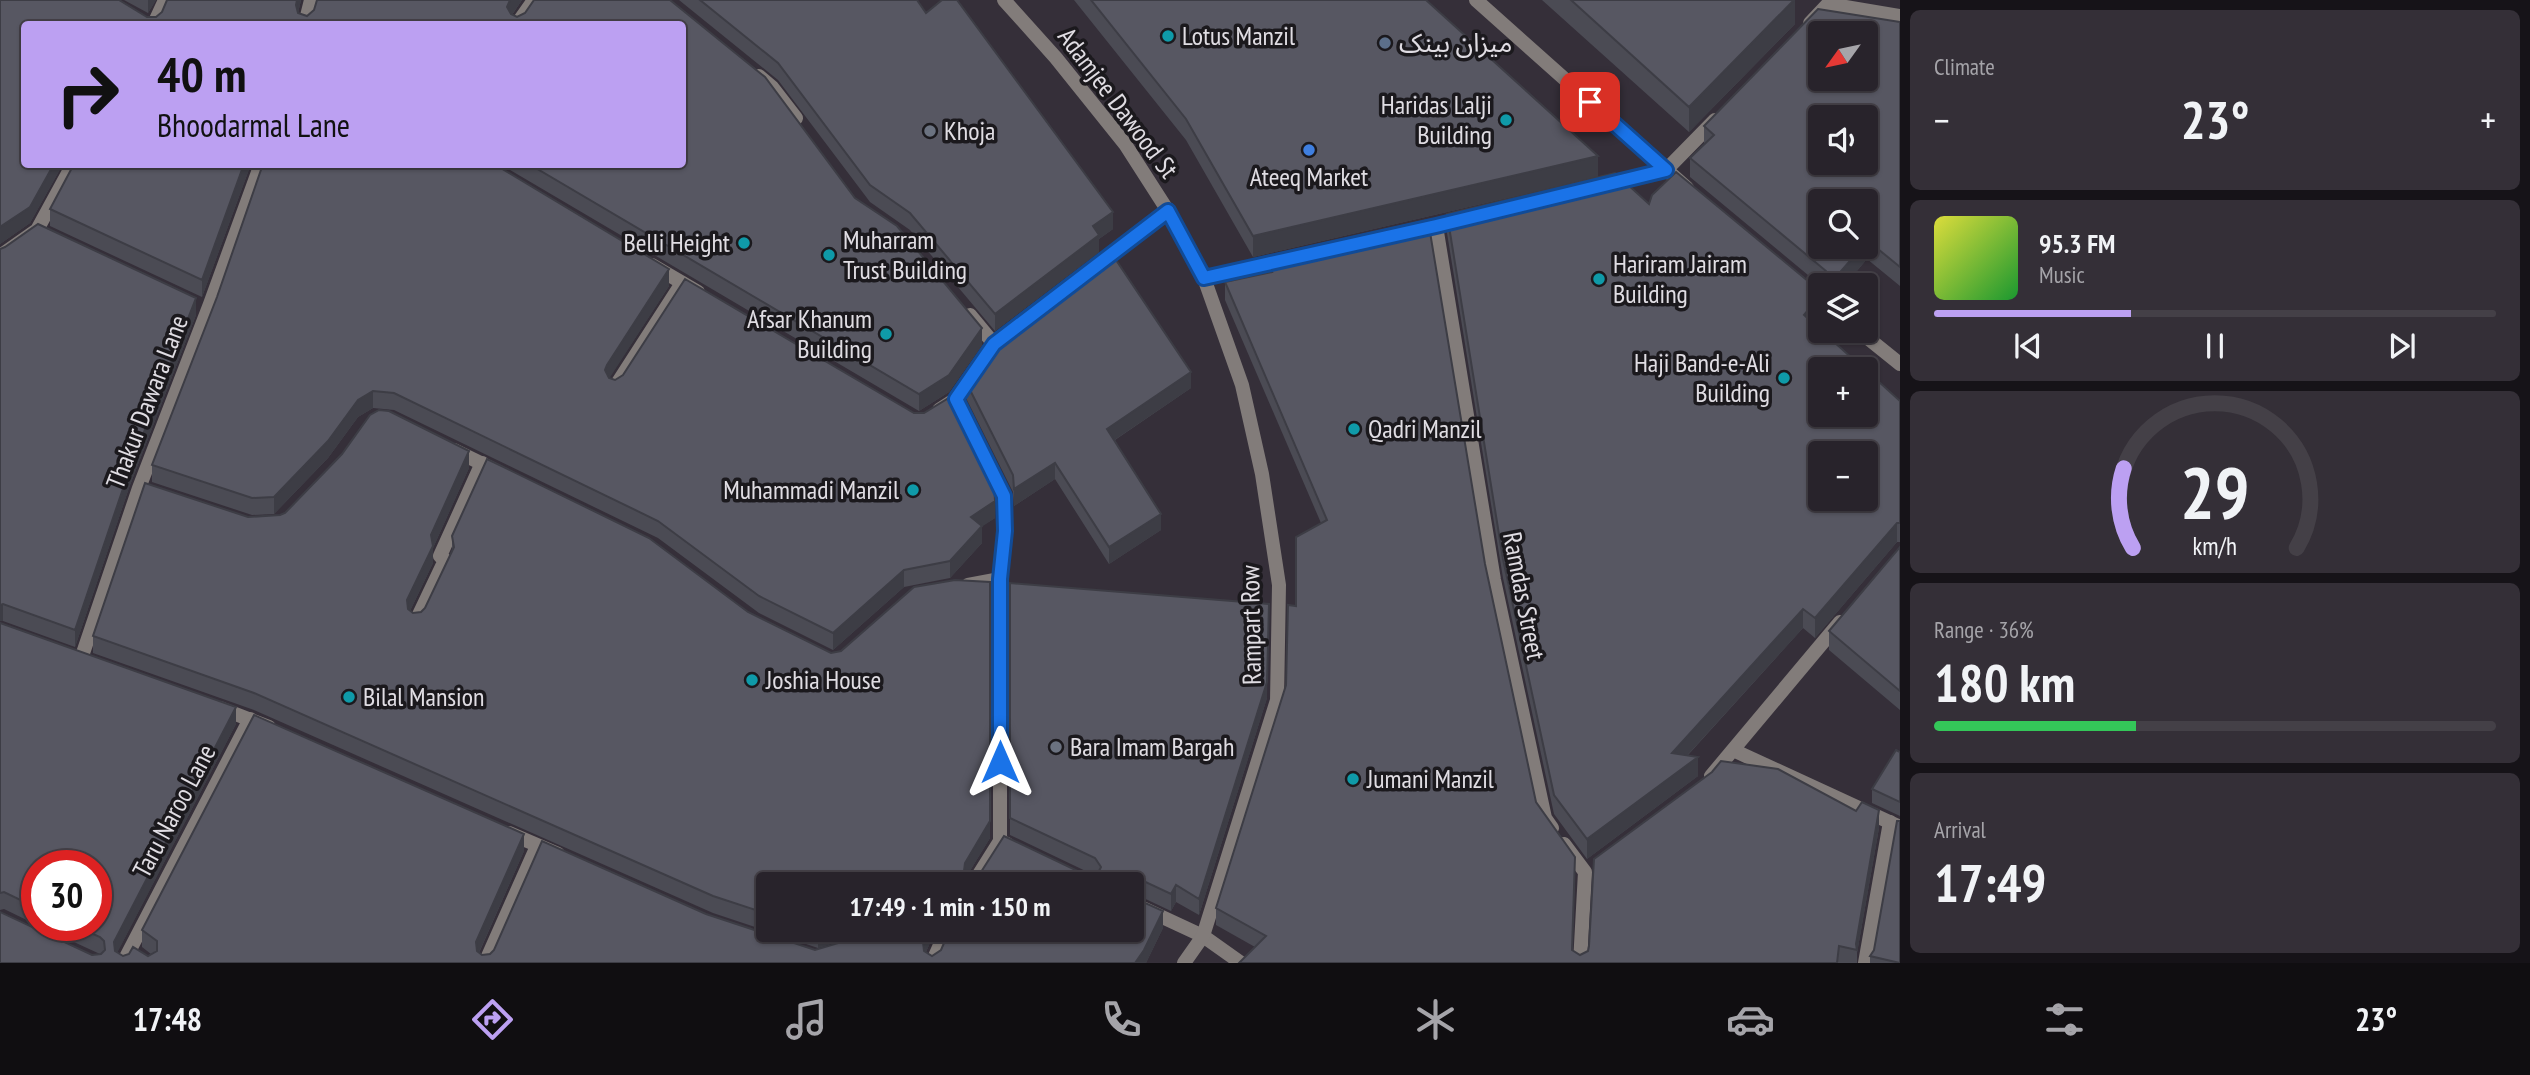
<!DOCTYPE html>
<html lang="en">
<head>
<meta charset="utf-8">
<style>
  :root { --surface:#28232b; --page:#342f37; --text:#f1f3f6; --muted:#a5a4a9; --line:#444047; --accent:#bca0f2 }
  body { margin:0; font-family:"PT Sans Narrow","Noto Sans Arabic",sans-serif; background:var(--page); color:var(--text); height:100vh; display:flex; flex-direction:column; font-size:26px; white-space:nowrap }
  * { box-sizing:border-box; margin:0 }
  p { font-size:23px; color:var(--muted) }
  .icon { flex:none; width:38px; height:38px; fill:none; stroke:currentColor; stroke-width:2; stroke-linecap:round; stroke-linejoin:round }
  .map { position:relative; flex:1; overflow:hidden }
  .drawer { display:flex; flex-direction:column; gap:10px; padding:10px; background:#161318; width:630px }
  .drawer>* { flex:none }
  .top-card { position:absolute; left:21px; top:21px; width:665px; height:147px; border-radius:7px; box-shadow:0 2px 5px #0004,0 0 0 2px var(--line); background:#bca0f2; color:#111; overflow:hidden }
  .needle { width:46px; rotate:237deg }
  .tools { position:absolute; left:1808px; top:21px; display:grid; gap:14px }
  .tools a { display:grid; place-items:center; width:70px; height:70px; border-radius:7px; background:var(--surface); box-shadow:0 2px 5px #0004,0 0 0 2px var(--line); font-size:35px }
  .speed { position:absolute; left:21px; top:850px; display:flex; gap:14px; font-size:35px; font-weight:700; text-align:center }
  .speed>* { display:grid; place-content:center; width:91px; height:91px; border-radius:50%; background:var(--surface); box-shadow:0 2px 5px #0004,0 0 0 2px var(--line); line-height:1 }
  .speed .limit { border:10px solid #d22; background:#fff; color:#111 }
  .pin { position:absolute; display:grid; place-items:center; width:60px; height:60px; color:#fff; margin:-30px; border-radius:14px; box-shadow:0 4px 10px #0006 }
  .me { position:absolute; width:77px; margin:-38px; rotate:0deg; stroke-linejoin:round; filter:drop-shadow(0 0 5px #0008) }
  .turn { display:flex; align-items:center; gap:24px; height:147px; padding:0 21px; font-size:32px }
  .turn .icon { width:91px; height:91px; stroke-width:2.5 }
  .turn b { display:block; font-size:49px; line-height:60px }
  .big { font-size:52px; font-weight:800; line-height:1.1 }
  .drawer .tile { flex:1; display:flex; flex-direction:column; justify-content:center; gap:10px; min-width:0; padding:0 24px; border-radius:10px; background:var(--page) }
  .drawer .dial { align-items:center; gap:0 }
  .dial svg { height:182px; overflow:visible; fill:none; stroke:var(--line); stroke-width:7; stroke-linecap:round; text-anchor:middle }
  .dial text { fill:var(--text); stroke:none }
  .song { display:flex; align-items:center; gap:21px }
  .cover { width:84px; height:84px; border-radius:10px; background:linear-gradient(135deg,hsl(60 70% 55%),hsl(130 70% 35%)) }
  .played { height:7px; border-radius:4px; background:linear-gradient(90deg,var(--accent) 35%,var(--line) 35%) }
  .keys { display:flex; justify-content:space-around; direction:ltr }
  .heat { display:flex; justify-content:space-between; align-items:center; font-size:38px; direction:ltr }
  .charge { height:10px; border-radius:5px; background:linear-gradient(90deg,#34c759 36%,var(--line) 0) }
  .trip { position:absolute; left:756px; top:872px; width:388px; height:70px; border-radius:7px; background:var(--surface); box-shadow:0 2px 5px #0004,0 0 0 2px var(--line); font-weight:800; line-height:70px; text-align:center }
  .tabs { display:flex; height:112px; justify-content:space-around; align-items:center; background:#100e11; color:var(--muted) }
  .tabs .icon { width:49px; height:49px }
  .tabs .selected { color:var(--accent) }
  .tabs b { font-size:32px; color:var(--text) }
  main { display:flex; flex:1; min-height:0 }
  .map>svg:first-child { display:block }
  .lines { fill:none; stroke-linecap:round; stroke-linejoin:round }
  .service { stroke:#827c7a; stroke-width:14 }
  .minor { stroke:#827c7a; stroke-width:14 }
  .tertiary { stroke:#827c7a; stroke-width:14 }
  .wall { fill:#4b4b54 }
  .shaded-wall { fill:#3d3d45 }
  .building { fill:#575762; stroke:#3d3d45; stroke-width:2; fill-rule:evenodd }
  .route-casing { stroke:#114b97; stroke-width:18 }
  .route { stroke:#1a73e8; stroke-width:12 }
  .culture-dot { fill:#0f9aa8; stroke:#1b191d; stroke-width:2.5 }
  .service-dot { fill:#5c6f8a; stroke:#1b191d; stroke-width:2.5 }
  .worship-dot { fill:#6b7280; stroke:#1b191d; stroke-width:2.5 }
  .shop-dot { fill:#3f7fe0; stroke:#1b191d; stroke-width:2.5 }
  .labels { text-anchor:middle; stroke-width:7; stroke-linejoin:round; paint-order:stroke }
  .poi-label { font-size:26px; fill:#e0dde3; stroke:#1b191d; text-anchor:start }
  .street-label { font-size:26px; fill:#e0dde3; stroke:#1b191d }
</style>
</head>
<body>
<main>
<div class="map">
<svg width="1900" height="963" viewBox="0 0 1900 963">
  <rect width="100%" height="100%" fill="#352f39"/>
  <g class="lines">
    <!-- service -->
    <path class="service" d="M615,387L682,283
      M416,621L445,560L440,556L482,463
      M485,963L537,846
      M1865,963L1890,822"/>
    <!-- minor -->
    <path class="minor" d="M1810,23L1828,4L1900,16
      M154,24L165,0
      M305,24L311,0
      M517,24L534,0
      M759,76L772,87L796,118
      M1604,185L1666,170L1715,120
      M1436,226L1494,580L1545,818L1552,828
      M1414,231L1465,219
      M0,256L37,230L73,164
      M652,265L698,292
      M1097,265L1168,211
      M1204,278L1281,261
      M970,315L994,344
      M956,399L1004,496L1005,531L1000,579V841
      M939,410L956,399L994,344L1008,333
      M454,450L499,472
      M968,585L1000,579
      M81,659L139,488L210,304L261,164
      M220,708L269,727
      M1733,750L1900,827
      M1711,776L1840,622
      M509,833L558,854
      M1564,844L1585,872L1580,963
      M973,884L1000,841L1007,844
      M1132,903L1203,936L1241,963
      M123,963L250,719
      M932,963L947,929"/>
    <!-- tertiary -->
    <path class="tertiary" d="M1004,0L1056,58L1125,144L1168,211L1204,278L1242,385L1262,474L1279,585L1277,700L1203,936L1184,963
      M1476,0L1687,188
      M1859,331L1900,364"/>
  </g>
  <!-- wall -->
  <path class="wall" d="M0,0H119L147,17H156L162,12L167,0H301L298,13L307,16L314,10L317,0H522L512,15L517,17L525,13L534,0H670L765,77L855,198L897,226L982,328V345L949,392L919,411L500,164H682V24H24V164H63L30,223L0,244Z
    M124,0H156L148,13Z
    M679,0H917L926,13L1113,229L1099,239V252L995,331L910,230L870,202L778,80Z
    M1074,0H1426L1598,177L1253,257L1186,140Z
    M1542,0H1795V24L1689,132Z
    M1900,22V286L1867,259L1845,285H1820L1690,177V158L1704,145V126Z
    M74,164H251L202,297L50,226V209Z
    M1649,204L1814,286L1820,287V315L1813,324L1900,401V542H1897L1815,638L1803,628L1688,755L1698,776L1587,859L1554,814L1503,578L1447,233V214Z
    M0,249L196,315L130,485L75,647L3,621H0Z
    M1263,257L1485,564L1536,802L1575,875L1572,951L1580,955L1879,828L1857,953V963H1239L1255,947L1216,925V908L1286,685L1296,606L1321,523L1225,300V282L1263,274Z
    M669,286L609,378L995,518L982,526V543L950,578L904,587L833,650L759,613L658,538L394,410L373,408L358,417L328,458L274,514L252,515L152,482V465L217,297Z
    M967,384L1191,388L1115,440L1161,530L1109,564L1055,479L1014,506L1013,492L967,400Z
    M469,468L433,548V563L410,611L413,613L421,612L425,608L452,551V536L990,838L968,874L972,877L1088,876L1094,875L1010,835V583L1267,698L1199,915L1176,902L1171,911L1135,894H1132V884H768V929H877L818,948L713,913L254,710L93,653V636L248,517L280,515Z
    M1900,547V710L1829,650V631Z
    M0,623L236,724L121,945L117,952L123,956H148L151,954L142,947V930L524,851L479,953L482,955L706,914L815,950L936,929L926,952L932,956L1163,928L1146,963H0L100,954L39,926H96L37,866V925L4,909L0,910Z
    M1900,752V816L1872,803V789Z
    M1874,950L1900,963H1870V956Z"/>
  <!-- shaded-wall -->
  <path class="shaded-wall" d="M148,0H156L148,13Z
    M297,0H301L296,22V5Z
    M510,0H522L509,19L507,7Z
    M1794,0H1795V24L1689,132V107Z
    M1598,156V177L1253,257V236Z
    M54,164H63L30,223L0,244V227Z
    M244,164H251L202,297V280Z
    M1113,212V229L1099,239V252L995,331V314L1093,226Z
    M1867,240V259L1845,285H1829L1862,247H1866V242Z
    M669,269V286L607,382L605,370L607,365Z
    M1820,296V315L1804,335V315Z
    M196,298V315L130,485L75,647V630L130,468Z
    M982,328V345L949,392L919,411V394Z
    M1191,372V388L1107,445V429Z
    M373,391V408L358,417L328,458L274,514V497L358,400Z
    M469,451V468L433,548V563L407,617V600L431,535Z
    M1055,463V479L1014,506V489Z
    M995,501V518L971,534V517Z
    M1161,514V530L1109,564V547Z
    M1897,523V542L1815,638V618Z
    M982,526V543L950,578V561Z
    M904,570V587L833,650V633Z
    M3,604V621H0V605Z
    M1269,604L1267,698L1199,915V899Z
    M1803,609V628L1672,772V753Z
    M236,707V724L114,959V942L121,928Z
    M1698,757V776L1587,859V839Z
    M1879,810V828L1857,953L1856,944Z
    M990,821V838L965,879V863Z
    M524,834V851L476,959V942Z
    M1176,885V902L1171,911V894Z
    M1163,911V928L1146,963H1135Z
    M823,929H877L818,948V931Z
    M929,929H936L923,959V942Z"/>
  <!-- building -->
  <path class="building" d="M0,0H119L147,17H156L162,12L167,0H297L296,5L298,13L307,16L314,10L317,0H510L507,7L511,14L517,17L525,13L534,0H670L765,77L855,198L897,226L982,328L949,375L919,394L529,164H682V24H24V164H54L30,207L0,227Z
    M700,0H917L926,13L942,0H957L1113,212L1093,226L1099,235L995,314L910,213L870,185L778,63Z
    M1091,0H1426L1598,156L1253,236L1186,119Z
    M1571,0H1794L1689,107Z
    M1818,9L1900,22V267L1867,240L1866,242V201H1820V247H1862L1829,285H1825L1829,281L1826,271L1690,158L1714,135L1704,126ZM1820,33H1866V79H1820ZM1820,117H1866V163H1820Z
    M74,164H244L202,280L50,209Z
    M263,164H494L669,269L607,365L605,370L609,378L615,380L623,375L685,279L914,413H924L952,396L994,481L995,501L971,517L982,526L950,561L904,570L833,633L759,596L658,521L394,393L373,391L358,400L328,441L274,497L252,498L152,465L217,297Z
    M1676,172L1814,286L1820,287V296L1804,315L1864,369H1820V415H1866V370L1900,401V523H1897L1815,618L1803,609L1672,753L1698,757L1587,839L1554,795L1503,559L1447,214L1615,173L1649,204L1652,195ZM1820,453H1866V499H1820Z
    M1428,220L1485,564L1536,802L1575,857L1572,950L1580,955L1588,951L1589,946L1594,859L1712,772L1721,761L1778,769L1856,811L1862,802L1879,810L1856,944L1857,950L1839,946L1837,963H1239L1266,936L1216,908L1286,685L1288,605L1296,606V537L1327,520L1225,282L1272,272L1263,257Z
    M38,224L196,298L130,468L75,630L3,604L0,605V249L5,247Z
    M1110,251L1191,372L1107,429L1161,514L1109,547L1055,463L1014,489L1013,475L967,384L1001,334Z
    M379,410L389,411L469,451L431,535L433,546L407,600L408,609L413,613L421,612L425,608L454,547L452,536L487,459L649,538L748,612L831,653L841,651L914,587L955,580L990,582V821L965,863L964,871L972,877L981,872L1004,836L1088,876L1097,875L1101,867L1095,858L1010,818V583L1269,604L1267,682L1199,899L1176,885L1171,894L1135,877L1127,878L1124,881L1123,884H768V914L713,896L254,693L93,636L145,483L248,517L280,515L285,513L342,454L370,415Z
    M1900,547V691L1829,631Z
    M0,623L236,707L114,942L115,951L123,956L129,954L133,947L148,956L157,951V941L142,930L254,715L524,834L476,942L477,951L482,955L490,954L494,950L542,841L706,914L815,950L885,929H929L923,942L924,951L932,956L941,950L950,929H1132V897L1163,911L1144,950L1135,963H0V912L92,955L101,954L105,950L104,941L100,937L75,926H96V866H37V908L4,892L0,893Z
    M1896,750L1900,752V802L1872,789Z
    M1897,821H1900V963L1870,956L1874,950Z"/>
  <g class="lines">
    <defs>
      <path id="route" d="M1000,762V579L1005,531L1004,496L956,399L994,344L1168,211L1204,278L1436,226L1666,170L1590,102"/>
    </defs>
    <!-- route casing -->
    <use href="#route" class="route-casing"/>
    <!-- route -->
    <use href="#route" class="route"/>
  </g>
  <!-- markers -->
  <g class="culture-dot">
    <circle cx="1168" cy="36" r="7"/>
    <circle cx="1506" cy="120" r="7"/>
    <circle cx="744" cy="243" r="7"/>
    <circle cx="829" cy="255" r="7"/>
    <circle cx="1599" cy="279" r="7"/>
    <circle cx="886" cy="334" r="7"/>
    <circle cx="1784" cy="378" r="7"/>
    <circle cx="1354" cy="429" r="7"/>
    <circle cx="913" cy="490" r="7"/>
    <circle cx="752" cy="680" r="7"/>
    <circle cx="349" cy="697" r="7"/>
    <circle cx="1353" cy="779" r="7"/>
  </g>
  <circle class="service-dot" cx="1385" cy="43" r="7"/>
  <g class="worship-dot">
    <circle cx="930" cy="131" r="7"/>
    <circle cx="1056" cy="747" r="7"/>
  </g>
  <circle class="shop-dot" cx="1309" cy="150" r="7"/>
  <g class="labels">
    <!-- poi labels -->
    <g class="poi-label">
      <text x="1182" y="45">Lotus Manzil</text>
      <text x="1399" y="52">میزان بینک</text>
      <text x="1492" y="114" text-anchor="end">Haridas Lalji<tspan x="1492" dy="30">Building</tspan></text>
      <text x="944" y="140">Khoja</text>
      <text x="1309" y="186" text-anchor="middle">Ateeq Market</text>
      <text x="843" y="249">Muharram<tspan x="843" dy="30">Trust Building</tspan></text>
      <text x="730" y="252" text-anchor="end">Belli Height</text>
      <text x="1613" y="273">Hariram Jairam<tspan x="1613" dy="30">Building</tspan></text>
      <text x="872" y="328" text-anchor="end">Afsar Khanum<tspan x="872" dy="30">Building</tspan></text>
      <text x="1770" y="372" text-anchor="end">Haji Band-e-Ali<tspan x="1770" dy="30">Building</tspan></text>
      <text x="1368" y="438">Qadri Manzil</text>
      <text x="899" y="499" text-anchor="end">Muhammadi Manzil</text>
      <text x="766" y="689">Joshia House</text>
      <text x="363" y="706">Bilal Mansion</text>
      <text x="1070" y="756">Bara Imam Bargah</text>
      <text x="1367" y="788">Jumani Manzil</text>
    </g>
    <!-- street labels -->
    <g class="street-label">
      <text transform="translate(1118 103) rotate(53)" y="9">Adamjee Dawood St</text>
      <text transform="translate(147 402) rotate(-69)" y="9">Thakur Dawara Lane</text>
      <text transform="translate(1524 596) rotate(79)" y="9">Ramdas Street</text>
      <text transform="translate(1251 625) rotate(-91)" y="9">Rampart Row</text>
      <text transform="translate(174 811) rotate(-62)" y="9">Taru Naroo Lane</text>
    </g>
  </g>
</svg>
<div class="tools">
<a><svg class="needle" viewBox="-14 -14 28 28"><path d="M0-13l5 13h-10z" fill="#e53935"/><path d="M0 13l5-13h-10z" fill="#a5a4a9"/></svg></a>
<a><svg class="icon" aria-label="sound" viewBox="0 0 24 24"><path d="M4 9h4l5-4v14l-5-4H4zM17 9q2 3 0 6"/></svg></a>
<a><svg class="icon" aria-label="search" viewBox="0 0 24 24"><circle cx="10" cy="10" r="6"/><path d="M15 15l6 6"/></svg></a>
<a><svg class="icon" aria-label="layers" viewBox="0 0 24 24"><path d="M12 4l9 5-9 5-9-5zM3 14l9 5 9-5"/></svg></a>
<a>+</a>
<a>−</a>
</div>
<div class="speed"><div class="limit">30</div></div>
<div class="pin" style="left:1590px;top:102px;background:#d93025"><svg class="icon" aria-label="arrive" viewBox="0 0 24 24"><path d="M6 21V4h12l-3 4 3 4H6"/></svg></div>
<svg class="me" style="left:1000px;top:762px" viewBox="-20 -20 40 40"><path d="M0-17L14 15 0 8-14 15z" fill="#1a73e8" stroke="#fff" stroke-width="4"/></svg>
<div class="trip">17:49 · 1 min · 150 m</div>
<div class="top-card">
<div class="turn"><svg class="icon" aria-label="right" viewBox="0 0 24 24"><path d="M7 20v-9h11M14 6l5 5-5 5"/></svg><div><b>40 m</b>Bhoodarmal Lane</div></div>
</div>
</div>
<section class="drawer">
<div class="tile"><p>Climate</p>
<div class="heat"><a>−</a><b class="big">23°</b><a>+</a></div>
</div>
<div class="tile">
<div class="song"><i class="cover"></i><div><b>95.3 FM</b><p>Music</p></div></div>
<div class="played"></div>
<div class="keys"><svg class="icon" aria-label="previous" viewBox="0 0 24 24"><path d="M18 5L8 12l10 7zM5 5v14"/></svg><svg class="icon" aria-label="pause" viewBox="0 0 24 24"><path d="M8 5v14M16 5v14"/></svg><svg class="icon" aria-label="next" viewBox="0 0 24 24"><path d="M6 5l10 7-10 7zM19 5v14"/></svg></div>
</div>
<div class="tile dial"><svg viewBox="0 0 100 80">
<path d="M14 69A42 42 0 1 1 86 69"/>
<path d="M14 69A42 42 0 0 1 10 34" stroke="#bca0f2"/>
<text x="50" y="56" font-size="32" font-weight="700">29</text>
<text x="50" y="72" font-size="11">km/h</text>
</svg></div>
<div class="tile"><p>Range · 36%</p><b class="big">180 km</b><div class="charge"></div></div>
<div class="tile"><p>Arrival</p><b class="big">17:49</b></div>
</section>
</main>
<nav class="tabs">
<b>17:48</b>
<svg class="icon selected" aria-label="directions" viewBox="0 0 24 24"><path d="M12 3l9 9-9 9-9-9zM9 14v-3h6M13 9l2 2-2 2"/></svg>
<svg class="icon" aria-label="music" viewBox="0 0 24 24"><path d="M9 18V5l10-2v13"/><circle cx="6" cy="18" r="3"/><circle cx="16" cy="16" r="3"/></svg>
<svg class="icon" aria-label="phone" viewBox="0 0 24 24"><path d="M5 4h4l2 5-3 2q2 4 5 5l2-3 5 2v4C11 20 4 13 5 4z"/></svg>
<svg class="icon" aria-label="climate" viewBox="0 0 24 24"><path d="M12 3v18M4 7l16 10M4 17L20 7"/></svg>
<svg class="icon" aria-label="car" viewBox="0 0 24 24"><path d="M5 17H2v-5l4-1 3-4h7l3 4 3 1v5h-3M9 17h6M6 11h13"/><circle cx="7" cy="17" r="2"/><circle cx="17" cy="17" r="2"/></svg>
<svg class="icon" aria-label="filters" viewBox="0 0 24 24"><path d="M4 7h16M4 17h16"/><circle cx="9" cy="7" r="2"/><circle cx="15" cy="17" r="2"/></svg>
<b>23°</b>
</nav>
</body>
</html>
